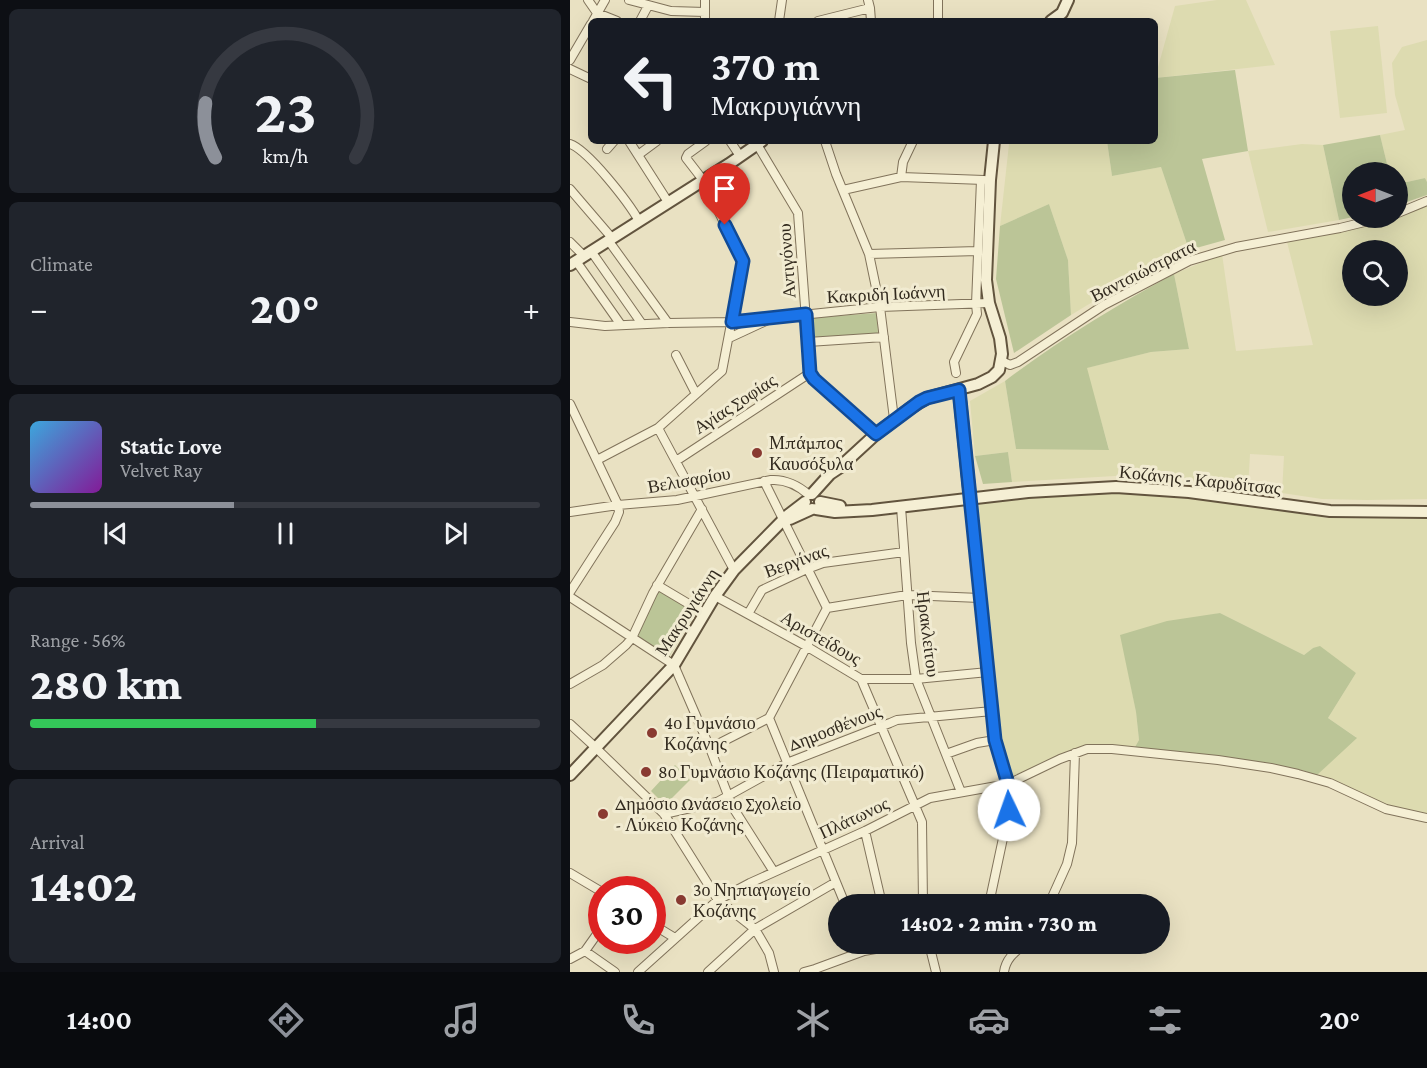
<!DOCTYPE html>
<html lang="en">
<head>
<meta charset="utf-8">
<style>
  :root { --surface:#171b24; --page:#20242c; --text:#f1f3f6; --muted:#9ea1a6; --line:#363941; --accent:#8c9099 }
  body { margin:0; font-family:"Crimson Pro",serif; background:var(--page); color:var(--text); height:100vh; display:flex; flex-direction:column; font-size:22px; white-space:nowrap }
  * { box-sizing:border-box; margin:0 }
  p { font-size:20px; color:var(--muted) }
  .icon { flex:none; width:33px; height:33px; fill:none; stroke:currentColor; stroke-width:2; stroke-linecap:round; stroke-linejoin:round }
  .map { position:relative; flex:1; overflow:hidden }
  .panel { display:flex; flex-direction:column; gap:9px; padding:9px; background:#0d0f14; width:570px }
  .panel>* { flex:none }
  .guide { position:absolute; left:18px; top:18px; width:570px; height:126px; border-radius:9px; box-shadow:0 6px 24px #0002; background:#171b24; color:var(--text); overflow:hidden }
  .needle { width:39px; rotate:270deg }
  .controls { position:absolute; left:772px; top:162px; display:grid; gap:12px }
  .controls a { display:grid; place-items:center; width:66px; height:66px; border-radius:50%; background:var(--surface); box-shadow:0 6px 24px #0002; font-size:30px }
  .speed { position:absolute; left:18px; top:876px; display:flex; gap:12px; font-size:30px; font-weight:700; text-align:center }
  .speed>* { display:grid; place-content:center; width:78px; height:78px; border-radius:50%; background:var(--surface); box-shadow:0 6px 24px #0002; line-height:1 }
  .speed .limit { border:9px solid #d22; background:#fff; color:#111 }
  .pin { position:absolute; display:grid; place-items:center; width:51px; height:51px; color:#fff; margin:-62px -26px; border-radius:50% 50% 50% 0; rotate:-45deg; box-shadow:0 0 6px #0007 }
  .pin .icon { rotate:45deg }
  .me { position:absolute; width:66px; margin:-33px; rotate:357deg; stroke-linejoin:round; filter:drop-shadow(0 0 4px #0008) }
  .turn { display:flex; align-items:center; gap:21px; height:126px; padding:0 24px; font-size:27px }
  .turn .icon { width:78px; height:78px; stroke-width:2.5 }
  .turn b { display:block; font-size:42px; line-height:51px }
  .big { font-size:45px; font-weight:800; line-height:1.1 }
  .panel .tile { flex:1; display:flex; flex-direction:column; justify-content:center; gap:9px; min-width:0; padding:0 21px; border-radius:9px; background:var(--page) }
  .panel .dial { align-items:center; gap:0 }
  .dial svg { height:156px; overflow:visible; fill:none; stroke:var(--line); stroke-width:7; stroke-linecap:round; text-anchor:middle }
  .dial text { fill:var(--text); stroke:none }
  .song { display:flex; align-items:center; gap:18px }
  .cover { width:72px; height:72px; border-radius:9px; background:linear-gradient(135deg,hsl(200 70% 55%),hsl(290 70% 35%)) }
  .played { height:6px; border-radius:3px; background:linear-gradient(90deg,var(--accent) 40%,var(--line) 40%) }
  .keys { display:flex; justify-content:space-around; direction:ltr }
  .heat { display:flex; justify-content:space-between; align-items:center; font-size:33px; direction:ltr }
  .charge { height:9px; border-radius:4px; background:linear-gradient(90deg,#34c759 56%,var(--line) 0) }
  .trip { position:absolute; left:258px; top:894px; width:342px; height:60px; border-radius:30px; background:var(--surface); box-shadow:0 6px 24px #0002; font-weight:800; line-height:60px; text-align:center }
  .dock { display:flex; height:96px; justify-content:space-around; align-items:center; background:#090b0e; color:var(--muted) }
  .dock .icon { width:42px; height:42px }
  .dock .active { color:var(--accent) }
  .dock b { font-size:27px; color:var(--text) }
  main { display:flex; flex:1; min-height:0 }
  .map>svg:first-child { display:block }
  .farmland { fill:#dddbb0; fill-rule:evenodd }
  .green { fill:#bbc597 }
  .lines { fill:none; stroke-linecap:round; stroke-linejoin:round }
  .street-casing { stroke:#81735b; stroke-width:10 }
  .secondary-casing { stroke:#62543e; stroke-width:14 }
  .street { stroke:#f5efd4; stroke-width:8 }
  .secondary { stroke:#f5efd4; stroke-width:10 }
  .route-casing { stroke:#114b97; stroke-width:15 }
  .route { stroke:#1a73e8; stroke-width:10 }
  .poi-dot { fill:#893a31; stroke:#f1ebd1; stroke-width:2 }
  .labels { text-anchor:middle; stroke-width:6; stroke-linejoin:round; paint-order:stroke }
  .street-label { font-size:18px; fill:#322a1e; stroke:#f1ebd1 }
  .poi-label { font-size:18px; fill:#322a1e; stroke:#f1ebd1; text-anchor:start }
</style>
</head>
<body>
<main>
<section class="panel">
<div class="tile dial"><svg viewBox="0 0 100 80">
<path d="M14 69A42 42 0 1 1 86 69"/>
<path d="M14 69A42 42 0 0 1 9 41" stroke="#8c9099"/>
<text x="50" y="56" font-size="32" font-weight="700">23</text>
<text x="50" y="72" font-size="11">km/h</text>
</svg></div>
<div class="tile"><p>Climate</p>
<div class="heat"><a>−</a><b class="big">20°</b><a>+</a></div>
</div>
<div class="tile">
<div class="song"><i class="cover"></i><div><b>Static Love</b><p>Velvet Ray</p></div></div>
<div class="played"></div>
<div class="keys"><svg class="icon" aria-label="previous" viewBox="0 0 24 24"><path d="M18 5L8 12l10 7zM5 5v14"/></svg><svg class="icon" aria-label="pause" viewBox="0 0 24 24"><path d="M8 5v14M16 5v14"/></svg><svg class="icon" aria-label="next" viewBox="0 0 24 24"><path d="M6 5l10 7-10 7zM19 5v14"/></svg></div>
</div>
<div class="tile"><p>Range · 56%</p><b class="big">280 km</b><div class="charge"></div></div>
<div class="tile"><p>Arrival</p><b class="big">14:02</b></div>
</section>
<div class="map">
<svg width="857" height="972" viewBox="0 0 857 972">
  <rect width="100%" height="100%" fill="#e9e1c2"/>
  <!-- farmland -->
  <path class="farmland" d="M647,0H676L705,65L585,78L605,6Z
    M808,26L817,113L770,118L760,31Z
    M857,40V182L855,178L828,184V172H819L810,135L835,130L825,95L822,63L832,47Z
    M469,141H537L542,176L591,167L619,250L577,269L501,315L498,260L479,204L430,226L439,144Z
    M732,144L753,145L769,220L698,232L678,151Z
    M857,205V499L797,500L752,499L712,493L714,456L680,454L678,489L604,478L562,475L442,482L438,452L405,456L400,401L435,381L446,449H539L516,368L581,352L619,349L604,274L652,254L666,351L743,345L717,242L828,218ZM783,250H828V296H783Z
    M549,492L591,494L662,502L757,518L857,519V814L829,809L813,805L746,776L786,737L758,718L786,673L743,648L734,655L650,613L551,635L566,712L569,740L565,747L536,744L516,747L480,760L442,778L428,741L421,660L402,503Z"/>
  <!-- green -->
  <path class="green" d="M665,70L678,151L632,159L655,240L619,250L591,167L542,176L537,141H585V78Z
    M810,135L819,172H783V217L769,220L753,145Z
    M855,178L857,182V195L828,205V184Z
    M479,204L498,260L501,315L444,353L426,279L430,226Z
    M604,274L619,349L581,352L517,368L539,450L446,449L435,381C488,341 545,306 604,274Z
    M307,313L308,334L241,339L239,318Z
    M438,452L442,482L413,484L405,456Z
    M88,589L126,612L99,657L66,636Z
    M650,613L734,655L743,648L750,646L786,673L758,718L787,738L746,776L735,771L699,765L565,747L569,740L566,712L550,635L597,621Z
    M105,765L120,780L95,805L81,791Z"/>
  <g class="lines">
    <defs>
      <path id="street" d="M18,0L27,13L47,21
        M59,0L101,11L135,12
        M298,0L300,8L301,21
        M368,0V21
        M23,21L35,0
        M70,21L78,6
        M135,21V0
        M209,21L212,0
        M248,21L300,8
        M0,60L21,24
        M0,69L21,79
        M59,141L98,202
        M160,141L170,156
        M185,141L228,213L240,373L244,379L306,434
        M255,141L266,174L299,254L310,307L324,419
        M0,144C18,150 59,203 69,221
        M37,149L44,141
        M68,155L87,141
        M331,177L333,162L343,141
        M0,189L42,238
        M273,190L331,177L414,180
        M828,213L857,201
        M38,240L98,323
        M0,242L14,256
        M21,251L72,324
        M299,254L408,251
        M6,261L51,325
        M0,322L35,326L98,323L162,322L310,307L419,303
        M159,338L198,320
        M238,342L314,337
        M106,355L126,394
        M432,361L440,365L448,362L534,305L619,261L666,247L770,228L811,218
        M386,373L384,362L407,314L406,304L411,180
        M0,404L48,505L49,512L45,522L0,592
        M88,428L164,570
        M27,460L88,428L152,371L173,261L133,180L116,158L118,154L136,141
        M106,461L240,373
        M194,481L257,608
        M400,498L425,740L438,784L439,810L419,904
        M331,507L341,643L346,679L391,792
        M0,512L48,505L107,500L201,480C215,479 229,486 239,495
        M87,585L134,613
        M145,596L236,646L291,679L352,822L353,904
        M0,597L104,665L140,748L162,806L204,872
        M257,608L337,595L410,598
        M178,614L192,590L237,569L253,563L334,552
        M291,679H346L418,672
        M0,684L33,665L56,645L62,638L83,593L132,509
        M199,718L275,904
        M0,724L25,747L94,814L148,900L185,929L199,953L204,972
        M140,748L199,718L257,608
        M376,754L407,743L425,740
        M94,814L147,802L217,763L320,723L327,720L422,711
        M295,831L311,900L313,904
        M0,873L32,892
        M479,904L497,864L502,843L505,753
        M82,924L105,938
        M359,944L366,972
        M15,951L45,972
        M0,959L15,951L32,927
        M68,972L148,900L180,883L295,831L360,798L438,784L490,759L517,749H542L648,760L701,768L728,774L760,783L816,809L857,818
        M138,972L185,929L266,882
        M234,972L245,969L294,951L334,944
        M434,972C436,958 445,952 455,944"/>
      <path id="secondary" d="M481,21L492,13L498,0
        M0,265L159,164L192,141
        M389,390L400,498
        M242,494L260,474L269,468L306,434L339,409L357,398L408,384L422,377L429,370L432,354L430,338L419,303L416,280L420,180L424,141
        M250,502L270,506
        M246,509L265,512L302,510L458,492L546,487L619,492L760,511L857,512
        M220,519L242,509
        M0,775L104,665L145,596L164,570L218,515L235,502"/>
    </defs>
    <!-- street casing -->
    <use href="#street" class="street-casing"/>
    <!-- secondary casing -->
    <use href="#secondary" class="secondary-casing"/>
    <!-- street -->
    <use href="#street" class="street"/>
    <!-- secondary -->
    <use href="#secondary" class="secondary"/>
  </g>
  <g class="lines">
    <defs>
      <path id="route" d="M155,225L173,261L162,322L236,314L240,373L244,379L306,434L349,402L357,398L389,390L425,740L438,784L439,810"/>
    </defs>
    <!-- route casing -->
    <use href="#route" class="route-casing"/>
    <!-- route -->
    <use href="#route" class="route"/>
  </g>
  <!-- markers -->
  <g class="poi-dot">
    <circle cx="187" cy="453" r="6"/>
    <circle cx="82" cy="733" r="6"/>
    <circle cx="76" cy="772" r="6"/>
    <circle cx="33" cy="814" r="6"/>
    <circle cx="111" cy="900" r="6"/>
  </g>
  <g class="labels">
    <!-- street labels -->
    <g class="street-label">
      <text transform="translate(217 261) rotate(-94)" y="6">Αντιγόνου</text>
      <text transform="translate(573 271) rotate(-27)" y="6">Βαντσιώστρατα</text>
      <text transform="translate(316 294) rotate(-3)" y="6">Κακριδή Ιωάννη</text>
      <text transform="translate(165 404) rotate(-33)" y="6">Αγίας Σοφίας</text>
      <text transform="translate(119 480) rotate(-10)" y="6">Βελισαρίου</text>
      <text transform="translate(630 480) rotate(6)" y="6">Κοζάνης - Καρυδίτσας</text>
      <text transform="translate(226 561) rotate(-20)" y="6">Βεργίνας</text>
      <text transform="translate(117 612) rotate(-57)" y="6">Μακρυγιάννη</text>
      <text transform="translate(358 634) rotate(83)" y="6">Ηρακλείτου</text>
      <text transform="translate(251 638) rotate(30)" y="6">Αριστείδους</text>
      <text transform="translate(265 728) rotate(-21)" y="6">Δημοσθένους</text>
      <text transform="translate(284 818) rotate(-25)" y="6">Πλάτωνος</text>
    </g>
    <!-- poi labels -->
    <g class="poi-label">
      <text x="199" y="449">Μπάμπος<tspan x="199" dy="21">Καυσόξυλα</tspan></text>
      <text x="94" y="729">4ο Γυμνάσιο<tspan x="94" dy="21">Κοζάνης</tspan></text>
      <text x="88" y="778">8ο Γυμνάσιο Κοζάνης (Πειραματικό)</text>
      <text x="45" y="810">Δημόσιο Ωνάσειο Σχολείο<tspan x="45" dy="21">- Λύκειο Κοζάνης</tspan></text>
      <text x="123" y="896">3ο Νηπιαγωγείο<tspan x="123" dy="21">Κοζάνης</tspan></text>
    </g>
  </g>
</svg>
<div class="controls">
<a><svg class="needle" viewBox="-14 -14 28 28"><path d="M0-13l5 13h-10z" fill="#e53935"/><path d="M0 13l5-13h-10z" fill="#9ea1a6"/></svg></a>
<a><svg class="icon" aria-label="search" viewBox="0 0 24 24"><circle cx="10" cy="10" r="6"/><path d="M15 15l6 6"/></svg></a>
</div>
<div class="speed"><div class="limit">30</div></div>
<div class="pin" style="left:155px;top:225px;background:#d93025"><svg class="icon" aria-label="arrive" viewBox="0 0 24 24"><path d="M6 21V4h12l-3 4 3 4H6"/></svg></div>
<svg class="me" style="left:439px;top:810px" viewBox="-20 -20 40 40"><circle r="19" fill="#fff"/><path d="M0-13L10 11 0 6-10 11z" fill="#1a73e8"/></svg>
<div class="trip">14:02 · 2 min · 730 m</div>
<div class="guide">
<div class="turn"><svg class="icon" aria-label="left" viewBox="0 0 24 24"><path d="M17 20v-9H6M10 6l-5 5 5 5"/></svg><div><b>370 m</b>Μακρυγιάννη</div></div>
</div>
</div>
</main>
<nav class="dock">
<b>14:00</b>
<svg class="icon active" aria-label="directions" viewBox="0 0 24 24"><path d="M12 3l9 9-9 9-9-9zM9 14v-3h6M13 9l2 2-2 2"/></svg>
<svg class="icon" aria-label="music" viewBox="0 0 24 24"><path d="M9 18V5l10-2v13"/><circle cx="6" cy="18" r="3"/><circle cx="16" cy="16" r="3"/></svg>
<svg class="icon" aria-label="phone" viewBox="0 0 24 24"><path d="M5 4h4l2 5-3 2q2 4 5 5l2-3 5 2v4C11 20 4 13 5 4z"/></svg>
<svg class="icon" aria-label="climate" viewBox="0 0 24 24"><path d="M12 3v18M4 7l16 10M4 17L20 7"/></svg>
<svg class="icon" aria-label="car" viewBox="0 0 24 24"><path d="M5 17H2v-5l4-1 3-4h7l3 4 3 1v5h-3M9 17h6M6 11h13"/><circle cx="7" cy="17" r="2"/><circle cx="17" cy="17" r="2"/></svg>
<svg class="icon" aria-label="filters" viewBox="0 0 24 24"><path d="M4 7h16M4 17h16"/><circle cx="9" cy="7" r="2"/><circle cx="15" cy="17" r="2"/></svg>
<b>20°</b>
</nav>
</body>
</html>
